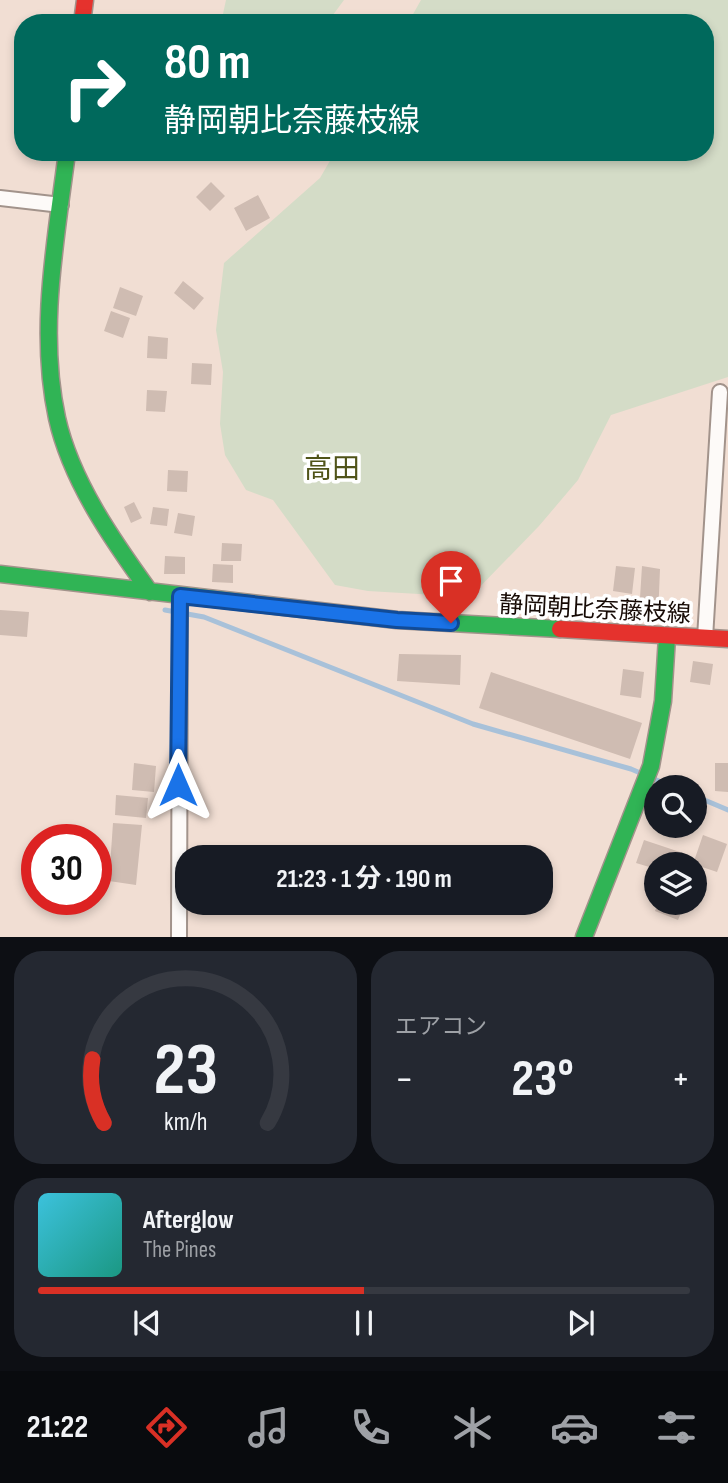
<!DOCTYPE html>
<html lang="ja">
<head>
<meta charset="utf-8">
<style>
  :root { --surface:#171b24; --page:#242831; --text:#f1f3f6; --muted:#9ea1a6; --line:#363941; --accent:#d93025 }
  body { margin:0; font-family:"Sofia Sans Condensed","Noto Sans JP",sans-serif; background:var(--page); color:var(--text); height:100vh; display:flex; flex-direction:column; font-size:26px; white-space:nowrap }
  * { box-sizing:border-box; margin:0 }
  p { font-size:23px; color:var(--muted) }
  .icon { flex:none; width:38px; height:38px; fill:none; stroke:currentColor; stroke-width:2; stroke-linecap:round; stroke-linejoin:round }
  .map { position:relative; height:937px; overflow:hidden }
  .panel { display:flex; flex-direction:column; gap:14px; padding:14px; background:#0d0f14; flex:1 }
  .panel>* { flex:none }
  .top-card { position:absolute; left:14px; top:14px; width:700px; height:147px; border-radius:28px; box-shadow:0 4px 10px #0003; background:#00695c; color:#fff; overflow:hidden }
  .controls { position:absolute; left:644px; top:775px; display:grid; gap:14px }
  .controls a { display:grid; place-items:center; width:63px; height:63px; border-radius:50%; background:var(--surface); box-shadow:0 4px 10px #0003; font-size:35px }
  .speed { position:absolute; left:21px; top:824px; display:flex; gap:14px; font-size:35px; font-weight:700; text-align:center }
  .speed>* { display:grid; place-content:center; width:91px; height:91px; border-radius:50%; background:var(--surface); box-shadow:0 4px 10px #0003; line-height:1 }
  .speed .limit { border:10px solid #d22; background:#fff; color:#111 }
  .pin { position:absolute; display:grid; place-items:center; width:60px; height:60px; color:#fff; margin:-72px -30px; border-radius:50% 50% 50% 0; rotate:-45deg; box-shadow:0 0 7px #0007 }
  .pin .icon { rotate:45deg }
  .me { position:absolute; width:77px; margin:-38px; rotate:0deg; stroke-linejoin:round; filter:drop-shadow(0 0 5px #0008) }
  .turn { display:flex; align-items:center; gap:24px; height:147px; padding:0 35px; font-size:32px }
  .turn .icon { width:91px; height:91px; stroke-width:2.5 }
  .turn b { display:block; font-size:49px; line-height:60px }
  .big { font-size:52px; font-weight:700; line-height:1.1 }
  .panel .card { flex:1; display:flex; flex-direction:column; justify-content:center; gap:10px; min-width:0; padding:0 24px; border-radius:28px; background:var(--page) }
  .panel .dial { align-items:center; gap:0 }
  .dial svg { height:182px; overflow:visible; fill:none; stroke:var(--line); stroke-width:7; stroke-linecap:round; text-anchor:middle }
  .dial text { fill:var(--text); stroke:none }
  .song { display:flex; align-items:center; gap:21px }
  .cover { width:84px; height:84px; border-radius:10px; background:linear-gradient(135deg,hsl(190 70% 55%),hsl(170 70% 35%)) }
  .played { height:7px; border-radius:4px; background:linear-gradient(90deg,var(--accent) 50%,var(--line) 50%) }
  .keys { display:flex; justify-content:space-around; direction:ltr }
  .heat { display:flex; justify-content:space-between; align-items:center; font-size:38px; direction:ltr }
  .panel .tiles { flex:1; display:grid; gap:14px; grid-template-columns:1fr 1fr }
  .card:last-child { grid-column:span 2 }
  .trip { position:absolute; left:175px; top:845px; width:378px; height:70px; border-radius:28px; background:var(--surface); box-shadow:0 4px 10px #0003; font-weight:700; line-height:70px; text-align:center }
  .tab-bar { display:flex; height:112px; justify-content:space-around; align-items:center; background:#090b0e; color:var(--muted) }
  .tab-bar .icon { width:49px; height:49px }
  .tab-bar .active { color:var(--accent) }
  .tab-bar b { font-size:32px; color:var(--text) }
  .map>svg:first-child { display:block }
  .green { fill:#d4dcc7 }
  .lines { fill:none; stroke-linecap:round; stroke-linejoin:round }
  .stream { stroke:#a8c1d9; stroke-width:5 }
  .building { fill:#cfbcb2 }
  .street-casing { stroke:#a2938b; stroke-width:18 }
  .fast-casing { stroke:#a2938b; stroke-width:19 }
  .jam-casing { stroke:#a2938b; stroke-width:19 }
  .street { stroke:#fdfaf8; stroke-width:14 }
  .fast { stroke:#30b455; stroke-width:16 }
  .jam { stroke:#e5322d; stroke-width:16 }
  .route-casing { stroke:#114b97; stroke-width:18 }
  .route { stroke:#1a73e8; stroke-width:12 }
  .labels { text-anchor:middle; stroke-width:7; stroke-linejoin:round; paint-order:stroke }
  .street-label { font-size:24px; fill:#150904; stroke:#fff }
  .quarter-label { font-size:28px; fill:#505419; stroke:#fff }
</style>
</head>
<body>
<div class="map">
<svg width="728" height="937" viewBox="0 0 728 937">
  <rect width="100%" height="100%" fill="#f1ded3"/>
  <!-- green -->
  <path class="green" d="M226,0H344L327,23H221Z
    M421,0H728V377L611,415L578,480L539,526L470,597L368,591L335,585L273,500L246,490L225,455L220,424L223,372L216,330L224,263L320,178L335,152H705V23H408Z"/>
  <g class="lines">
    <!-- stream -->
    <path class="stream" d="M165,610L204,617L473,724L631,769L675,788
      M695,796L728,810"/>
  </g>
  <!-- building -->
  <path class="building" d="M211,182L225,196L210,211L196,197Z
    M258,195L270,218L246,231L234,208Z
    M183,281L204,298L194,310L174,293Z
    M120,287L143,296L136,316L113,308Z
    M111,311L130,318L123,338L104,331Z
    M148,336L168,338L167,359L147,358Z
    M192,363L212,364L211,385L191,384Z
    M147,390L167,391L165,412L146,411Z
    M168,470L188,471L187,492L167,491Z
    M134,502L142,518L131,523L124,507Z
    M153,507L169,509L167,526L150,524Z
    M178,513L195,516L192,536L174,533Z
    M222,543L242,544L241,561H221Z
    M165,556L185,557V574H164Z
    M213,564L233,565V583L212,582Z
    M616,566L635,568L632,594L613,591Z
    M642,566L660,569L658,617L639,614Z
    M0,610L29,612L27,637L0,635Z
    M399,654L461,655L460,685L397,681Z
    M693,661L713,664L710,685L690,682Z
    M623,669L644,672L641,698L620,695Z
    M491,672L642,723L630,759L479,708Z
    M134,763L156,766L154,792L132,790Z
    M715,763H728V792L715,791Z
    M116,795L148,798L146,818L115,815Z
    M113,823L142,825L136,885L109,881Z
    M703,835L727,844L717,872L693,864Z
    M644,840L680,852L675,864H656V869L636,863Z
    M658,903H685L678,920L655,911Z"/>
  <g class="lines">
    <defs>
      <path id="street" d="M0,198L61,205
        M705,638L720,392
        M179,937L180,596"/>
      <path id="fast" d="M67,152C56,240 38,330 57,418C71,481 113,541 150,592
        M0,574L397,620L560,629
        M584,937L651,766L663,701L667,637"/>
      <path id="jam" d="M82,23L85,0
        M560,629L728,639"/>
    </defs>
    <!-- street casing -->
    <use href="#street" class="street-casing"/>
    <!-- fast casing -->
    <use href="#fast" class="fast-casing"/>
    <!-- jam casing -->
    <use href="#jam" class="jam-casing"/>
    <!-- street -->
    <use href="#street" class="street"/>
    <!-- fast -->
    <use href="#fast" class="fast"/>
    <!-- jam -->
    <use href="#jam" class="jam"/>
  </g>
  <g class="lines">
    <defs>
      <path id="route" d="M178,785L180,596L397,620L451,623"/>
    </defs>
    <!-- route casing -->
    <use href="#route" class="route-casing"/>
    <!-- route -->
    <use href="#route" class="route"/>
  </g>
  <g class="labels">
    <!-- street labels -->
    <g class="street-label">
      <text transform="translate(595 609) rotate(3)" y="8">静岡朝比奈藤枝線</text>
    </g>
    <!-- quarter labels -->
    <g class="quarter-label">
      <text x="332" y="478">高田</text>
    </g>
  </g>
</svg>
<div class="controls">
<a><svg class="icon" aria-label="search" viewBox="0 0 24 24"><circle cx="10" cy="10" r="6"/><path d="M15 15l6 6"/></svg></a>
<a><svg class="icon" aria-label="layers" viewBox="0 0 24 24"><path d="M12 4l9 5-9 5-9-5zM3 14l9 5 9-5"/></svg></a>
</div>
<div class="speed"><div class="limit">30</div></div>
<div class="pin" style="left:451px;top:623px;background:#d93025"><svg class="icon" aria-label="arrive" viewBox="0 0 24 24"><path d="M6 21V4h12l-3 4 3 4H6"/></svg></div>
<svg class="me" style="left:178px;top:785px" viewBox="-20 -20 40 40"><path d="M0-17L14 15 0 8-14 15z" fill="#1a73e8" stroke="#fff" stroke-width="4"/></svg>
<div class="trip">21:23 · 1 分 · 190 m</div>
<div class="top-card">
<div class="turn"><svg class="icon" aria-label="right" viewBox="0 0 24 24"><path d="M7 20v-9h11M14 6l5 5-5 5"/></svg><div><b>80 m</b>静岡朝比奈藤枝線</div></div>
</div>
</div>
<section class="panel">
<div class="tiles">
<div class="card dial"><svg viewBox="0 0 100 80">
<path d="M14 69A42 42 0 1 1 86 69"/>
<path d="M14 69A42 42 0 0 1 9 41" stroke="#d93025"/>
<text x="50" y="56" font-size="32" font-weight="700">23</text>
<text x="50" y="72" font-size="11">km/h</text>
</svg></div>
<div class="card"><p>エアコン</p>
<div class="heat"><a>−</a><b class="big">23°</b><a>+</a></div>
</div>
<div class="card">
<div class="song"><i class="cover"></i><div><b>Afterglow</b><p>The Pines</p></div></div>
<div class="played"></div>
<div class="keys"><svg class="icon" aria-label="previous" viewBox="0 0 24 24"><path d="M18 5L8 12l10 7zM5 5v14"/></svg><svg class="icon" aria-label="pause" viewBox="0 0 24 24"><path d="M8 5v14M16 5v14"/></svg><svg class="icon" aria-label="next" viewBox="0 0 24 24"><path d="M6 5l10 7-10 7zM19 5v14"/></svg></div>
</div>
</div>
</section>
<nav class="tab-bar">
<b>21:22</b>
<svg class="icon active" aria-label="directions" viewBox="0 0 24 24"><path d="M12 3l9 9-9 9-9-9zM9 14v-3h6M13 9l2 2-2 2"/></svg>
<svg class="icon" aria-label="music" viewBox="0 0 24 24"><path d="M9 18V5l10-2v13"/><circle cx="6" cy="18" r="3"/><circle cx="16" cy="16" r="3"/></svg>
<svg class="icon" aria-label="phone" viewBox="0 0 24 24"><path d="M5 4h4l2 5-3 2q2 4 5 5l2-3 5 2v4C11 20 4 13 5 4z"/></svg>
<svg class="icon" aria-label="climate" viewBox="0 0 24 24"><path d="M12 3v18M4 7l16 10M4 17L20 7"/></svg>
<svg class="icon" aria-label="car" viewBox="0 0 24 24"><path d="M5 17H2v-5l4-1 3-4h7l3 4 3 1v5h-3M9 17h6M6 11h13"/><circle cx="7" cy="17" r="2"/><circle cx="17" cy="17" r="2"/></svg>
<svg class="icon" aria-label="filters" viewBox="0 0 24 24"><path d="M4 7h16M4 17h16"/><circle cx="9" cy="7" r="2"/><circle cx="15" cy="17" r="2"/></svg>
</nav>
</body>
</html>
